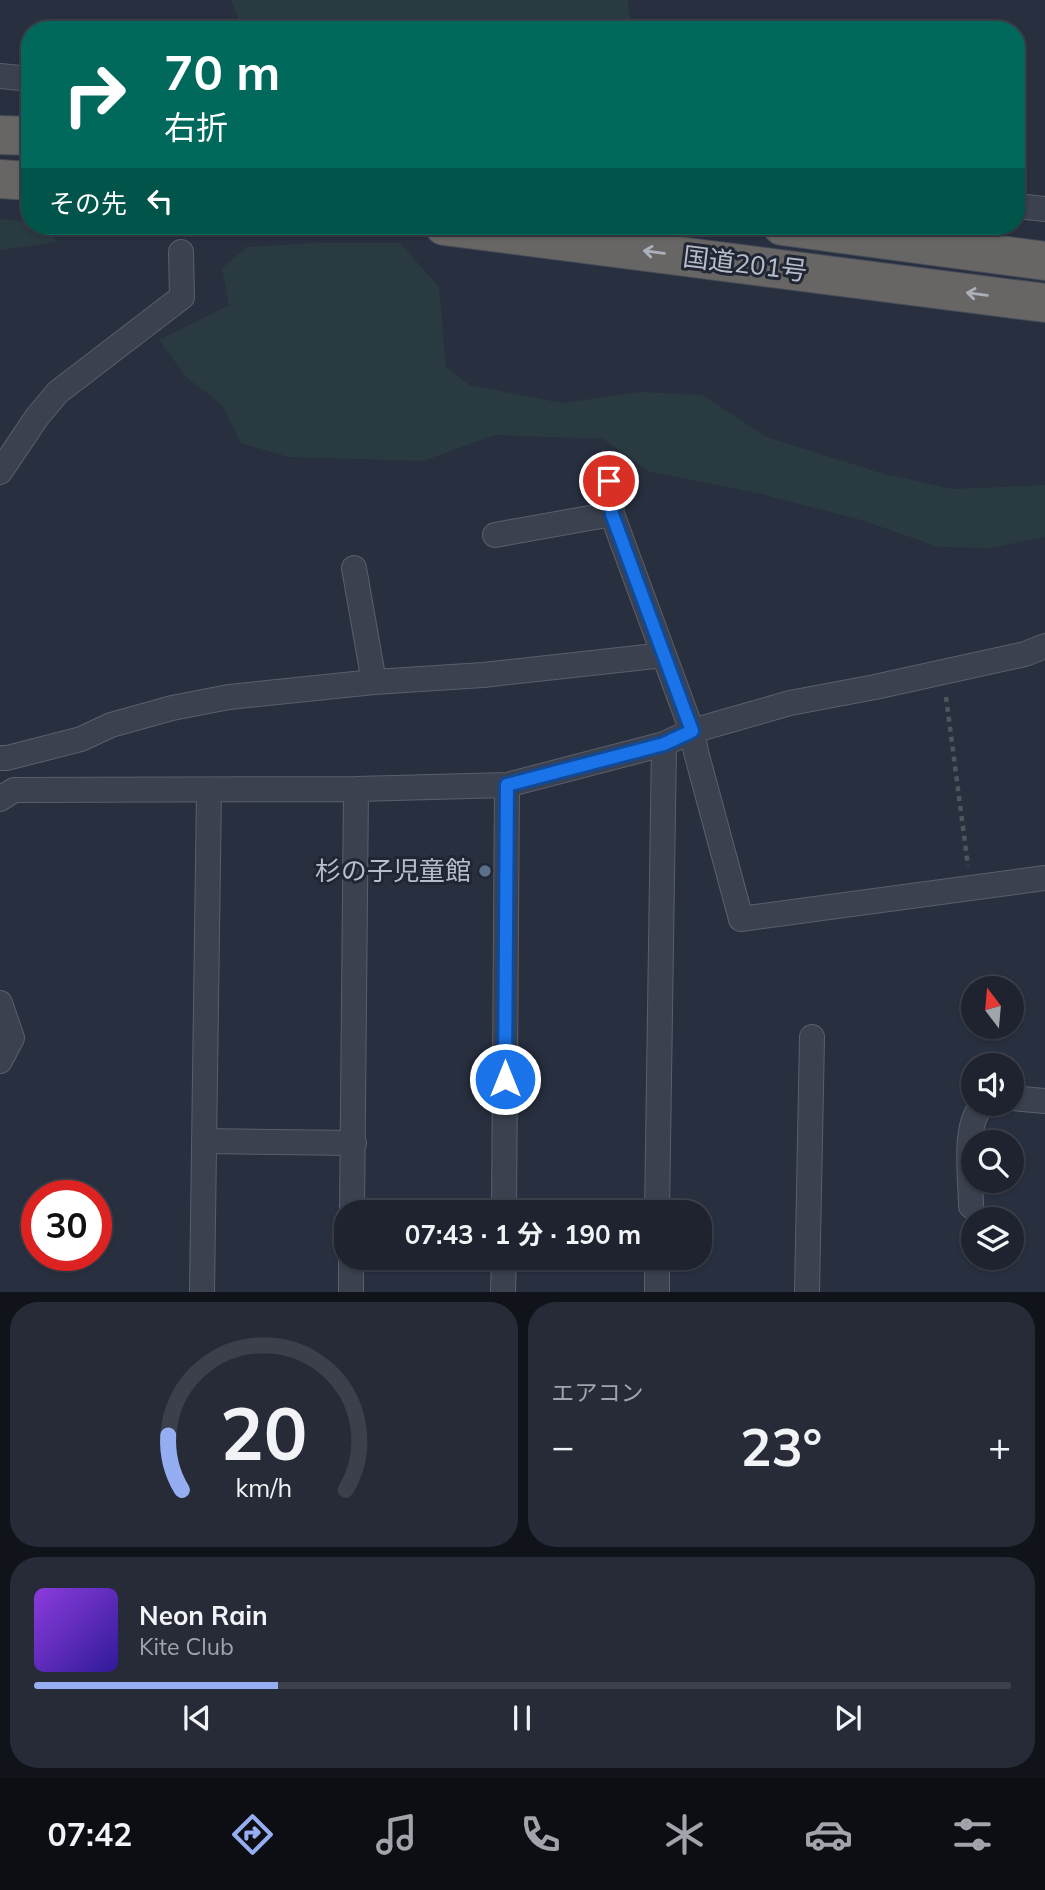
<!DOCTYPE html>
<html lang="ja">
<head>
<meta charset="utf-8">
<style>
  :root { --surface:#1e232f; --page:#262b37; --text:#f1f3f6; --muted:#a1a4aa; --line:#3c404b; --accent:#95adf1 }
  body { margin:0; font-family:Mulish,"Noto Sans JP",sans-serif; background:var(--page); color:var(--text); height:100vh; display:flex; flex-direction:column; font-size:26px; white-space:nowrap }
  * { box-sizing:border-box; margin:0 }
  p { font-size:23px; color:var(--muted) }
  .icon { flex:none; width:38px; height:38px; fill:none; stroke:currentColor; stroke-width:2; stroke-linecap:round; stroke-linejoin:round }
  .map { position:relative; height:1292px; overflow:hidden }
  .drawer { display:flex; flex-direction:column; gap:10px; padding:10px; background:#10131a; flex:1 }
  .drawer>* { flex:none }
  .guide { position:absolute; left:21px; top:21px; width:1004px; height:214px; border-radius:28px; box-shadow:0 2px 5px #0004,0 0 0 2px var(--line); background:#00695c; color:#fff; overflow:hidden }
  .needle { width:46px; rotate:344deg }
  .controls { position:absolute; left:961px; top:976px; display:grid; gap:14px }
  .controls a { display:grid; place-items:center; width:63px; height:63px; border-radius:50%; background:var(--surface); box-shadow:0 2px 5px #0004,0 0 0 2px var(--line); font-size:35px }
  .speed { position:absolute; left:21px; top:1180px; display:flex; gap:14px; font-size:35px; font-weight:700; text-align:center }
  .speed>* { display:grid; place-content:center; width:91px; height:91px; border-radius:50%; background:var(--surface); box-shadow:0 2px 5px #0004,0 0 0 2px var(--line); line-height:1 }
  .speed .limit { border:10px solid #d22; background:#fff; color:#111 }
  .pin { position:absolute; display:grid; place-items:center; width:60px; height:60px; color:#fff; margin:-30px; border:4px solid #fff; border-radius:50%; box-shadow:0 2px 7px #0007 }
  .me { position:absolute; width:77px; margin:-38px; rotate:0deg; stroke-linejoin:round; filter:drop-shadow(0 0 5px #0008) }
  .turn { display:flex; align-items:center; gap:24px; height:147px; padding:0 28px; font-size:32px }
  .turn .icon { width:91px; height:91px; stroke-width:2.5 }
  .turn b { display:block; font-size:49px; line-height:60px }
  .then { display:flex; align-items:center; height:66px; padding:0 28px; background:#0003; gap:14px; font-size:26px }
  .big { font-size:52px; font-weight:700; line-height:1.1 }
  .drawer .widget { flex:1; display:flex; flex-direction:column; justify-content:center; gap:10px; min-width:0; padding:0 24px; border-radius:28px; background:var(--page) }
  .drawer .dial { align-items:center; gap:0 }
  .dial svg { height:182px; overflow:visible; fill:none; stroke:var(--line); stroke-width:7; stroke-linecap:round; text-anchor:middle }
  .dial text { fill:var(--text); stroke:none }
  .song { display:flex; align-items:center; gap:21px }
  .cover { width:84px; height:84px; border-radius:10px; background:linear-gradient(135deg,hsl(270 70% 55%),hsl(250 70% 35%)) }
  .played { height:7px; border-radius:4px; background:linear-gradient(90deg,var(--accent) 25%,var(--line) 25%) }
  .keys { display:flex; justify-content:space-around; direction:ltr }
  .heat { display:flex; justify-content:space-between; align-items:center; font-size:38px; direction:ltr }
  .drawer .tiles { flex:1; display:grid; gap:10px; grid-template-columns:1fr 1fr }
  .widget:last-child { grid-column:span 2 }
  .trip { position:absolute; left:334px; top:1200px; width:378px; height:70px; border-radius:28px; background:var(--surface); box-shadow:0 2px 5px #0004,0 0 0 2px var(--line); font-weight:700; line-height:70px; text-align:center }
  .tab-bar { display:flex; height:112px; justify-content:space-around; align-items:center; background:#0c0e13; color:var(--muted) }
  .tab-bar .icon { width:49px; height:49px }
  .tab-bar .current { color:var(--accent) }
  .tab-bar b { font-size:32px; color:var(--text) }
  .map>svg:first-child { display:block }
  .green { fill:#293b40 }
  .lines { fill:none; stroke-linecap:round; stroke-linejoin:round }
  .minor-casing { stroke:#595f6d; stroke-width:26 }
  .trunk-casing { stroke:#464c5a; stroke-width:40 }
  .path { stroke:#48585d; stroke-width:4.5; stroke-dasharray:5 5; stroke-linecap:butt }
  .minor { stroke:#3b414f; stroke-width:24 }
  .trunk { stroke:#686664; stroke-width:38 }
  .oneway { stroke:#acb0bb }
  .route-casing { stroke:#114b97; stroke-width:18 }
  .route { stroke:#1a73e8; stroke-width:12 }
  .service-dot { fill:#5c6f8a; stroke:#202634; stroke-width:2.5 }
  .labels { text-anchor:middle; stroke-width:6; stroke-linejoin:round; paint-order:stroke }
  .street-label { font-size:26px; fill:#b8bdca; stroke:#202634 }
  .poi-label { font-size:26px; fill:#b8bdca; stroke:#202634; text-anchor:end }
</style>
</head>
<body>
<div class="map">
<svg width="1045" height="1292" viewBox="0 0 1045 1292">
  <rect width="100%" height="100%" fill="#282f3f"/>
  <!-- green -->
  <path class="green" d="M231,0H628L631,30H242Z
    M0,219L30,222V226H44L57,242L0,250Z
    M317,243H400L439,287L446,367L469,385L562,403L642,392L702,395L767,437L884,474L953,489L1045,485V537L990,548L939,547L861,520L761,494L648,471L603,439L495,435L423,461L288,457L241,443L221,404L187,378L159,340L229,305L222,268L247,247Z"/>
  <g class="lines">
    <defs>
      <path id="minor" d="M0,76L30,79
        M1017,206L1045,209
        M0,472L37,417L58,392L182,297L181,252
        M609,481L612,514L692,731L696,752L741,919L1045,878
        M495,535L612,514
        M354,568L374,682
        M0,758H7L81,739L111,725L172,708L229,697L374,682L483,675L664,655
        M0,799L14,790L356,789L507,785L664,744L692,731L790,703L875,687L1025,654L1045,646
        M0,1003L12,1038L0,1061
        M1012,1098L1045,1101
        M204,1141L354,1143
        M971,1206C971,1179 962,1122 984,1104
        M352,1213L356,789
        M504,1213L507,785
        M657,1213L664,744
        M202,1292L209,790
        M351,1292V1258
        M503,1292L504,1258
        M657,1292V1258
        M807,1292L812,1037"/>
      <path id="trunk" d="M0,135L30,136
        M0,179L30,181
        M444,226L1045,303
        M782,226L1045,261"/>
    </defs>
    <!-- minor casing -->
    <use href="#minor" class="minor-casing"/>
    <!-- trunk casing -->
    <use href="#trunk" class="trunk-casing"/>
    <!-- path -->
    <path class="path" d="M946,697L968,866"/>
    <!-- minor -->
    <use href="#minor" class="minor"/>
    <!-- trunk -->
    <use href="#trunk" class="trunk"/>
  </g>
  <!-- one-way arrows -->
  <defs><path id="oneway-shaft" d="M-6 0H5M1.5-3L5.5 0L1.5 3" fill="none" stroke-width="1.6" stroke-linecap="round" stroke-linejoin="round" transform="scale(1.75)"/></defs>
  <g class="oneway">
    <use href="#oneway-shaft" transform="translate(654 252) rotate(-173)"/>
    <use href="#oneway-shaft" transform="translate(977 294) rotate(-172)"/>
  </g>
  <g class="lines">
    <defs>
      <path id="route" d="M505,1079L507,785L664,744L692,731L612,514L609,481"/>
    </defs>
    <!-- route casing -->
    <use href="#route" class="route-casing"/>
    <!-- route -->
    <use href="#route" class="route"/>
  </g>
  <!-- markers -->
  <circle class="service-dot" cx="485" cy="871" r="7"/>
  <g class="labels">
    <!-- street labels -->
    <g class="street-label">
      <text transform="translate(745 264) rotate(7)" y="9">国道201号</text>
    </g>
    <!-- poi labels -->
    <g class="poi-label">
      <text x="471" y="880">杉の子児童館</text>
    </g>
  </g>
</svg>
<div class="controls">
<a><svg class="needle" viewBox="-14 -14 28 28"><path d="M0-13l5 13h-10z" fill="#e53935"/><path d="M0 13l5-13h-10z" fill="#a1a4aa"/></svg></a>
<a><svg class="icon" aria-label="sound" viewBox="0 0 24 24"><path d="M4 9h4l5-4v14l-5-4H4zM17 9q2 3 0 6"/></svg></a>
<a><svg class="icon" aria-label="search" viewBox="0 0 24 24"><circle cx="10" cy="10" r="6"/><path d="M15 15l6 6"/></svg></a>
<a><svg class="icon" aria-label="layers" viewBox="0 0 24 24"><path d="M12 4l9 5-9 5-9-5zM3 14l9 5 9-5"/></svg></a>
</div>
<div class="speed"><div class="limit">30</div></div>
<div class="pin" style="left:609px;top:481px;background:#d93025"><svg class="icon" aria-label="arrive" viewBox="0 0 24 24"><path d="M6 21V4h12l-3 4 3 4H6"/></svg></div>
<svg class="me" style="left:505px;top:1079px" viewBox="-20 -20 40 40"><circle r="17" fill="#1a73e8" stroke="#fff" stroke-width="3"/><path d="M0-11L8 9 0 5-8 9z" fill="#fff"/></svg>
<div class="trip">07:43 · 1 分 · 190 m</div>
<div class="guide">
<div class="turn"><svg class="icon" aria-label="right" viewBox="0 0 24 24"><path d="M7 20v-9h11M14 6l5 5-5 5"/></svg><div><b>70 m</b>右折</div></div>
<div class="then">その先<svg class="icon" aria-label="left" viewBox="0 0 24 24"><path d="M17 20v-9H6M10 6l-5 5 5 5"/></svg></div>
</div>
</div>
<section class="drawer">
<div class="tiles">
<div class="widget dial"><svg viewBox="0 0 100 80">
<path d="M14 69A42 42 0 1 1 86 69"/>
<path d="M14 69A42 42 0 0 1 8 45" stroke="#95adf1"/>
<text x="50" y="56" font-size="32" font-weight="700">20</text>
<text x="50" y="72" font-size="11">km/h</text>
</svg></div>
<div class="widget"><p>エアコン</p>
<div class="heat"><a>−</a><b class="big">23°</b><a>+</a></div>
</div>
<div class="widget">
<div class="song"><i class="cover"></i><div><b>Neon Rain</b><p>Kite Club</p></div></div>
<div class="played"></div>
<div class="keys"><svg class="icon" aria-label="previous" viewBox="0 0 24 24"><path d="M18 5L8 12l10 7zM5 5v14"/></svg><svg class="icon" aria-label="pause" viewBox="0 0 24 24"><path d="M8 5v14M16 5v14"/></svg><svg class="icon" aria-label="next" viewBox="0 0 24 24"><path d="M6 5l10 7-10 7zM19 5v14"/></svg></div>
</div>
</div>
</section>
<nav class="tab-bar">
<b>07:42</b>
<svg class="icon current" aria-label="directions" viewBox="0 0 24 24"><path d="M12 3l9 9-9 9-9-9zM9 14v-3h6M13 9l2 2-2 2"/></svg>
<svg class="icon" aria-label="music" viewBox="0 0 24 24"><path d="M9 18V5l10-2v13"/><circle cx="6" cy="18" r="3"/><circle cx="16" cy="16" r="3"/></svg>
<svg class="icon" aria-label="phone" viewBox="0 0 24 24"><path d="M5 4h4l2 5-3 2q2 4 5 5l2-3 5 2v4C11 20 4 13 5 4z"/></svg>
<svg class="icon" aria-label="climate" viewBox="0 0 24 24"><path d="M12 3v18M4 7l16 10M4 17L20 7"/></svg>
<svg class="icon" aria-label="car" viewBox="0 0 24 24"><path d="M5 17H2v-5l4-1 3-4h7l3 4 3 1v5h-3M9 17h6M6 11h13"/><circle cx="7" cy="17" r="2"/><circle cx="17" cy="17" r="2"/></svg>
<svg class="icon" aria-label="filters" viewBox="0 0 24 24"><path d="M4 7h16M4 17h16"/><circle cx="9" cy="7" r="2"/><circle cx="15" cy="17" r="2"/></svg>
</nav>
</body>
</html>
